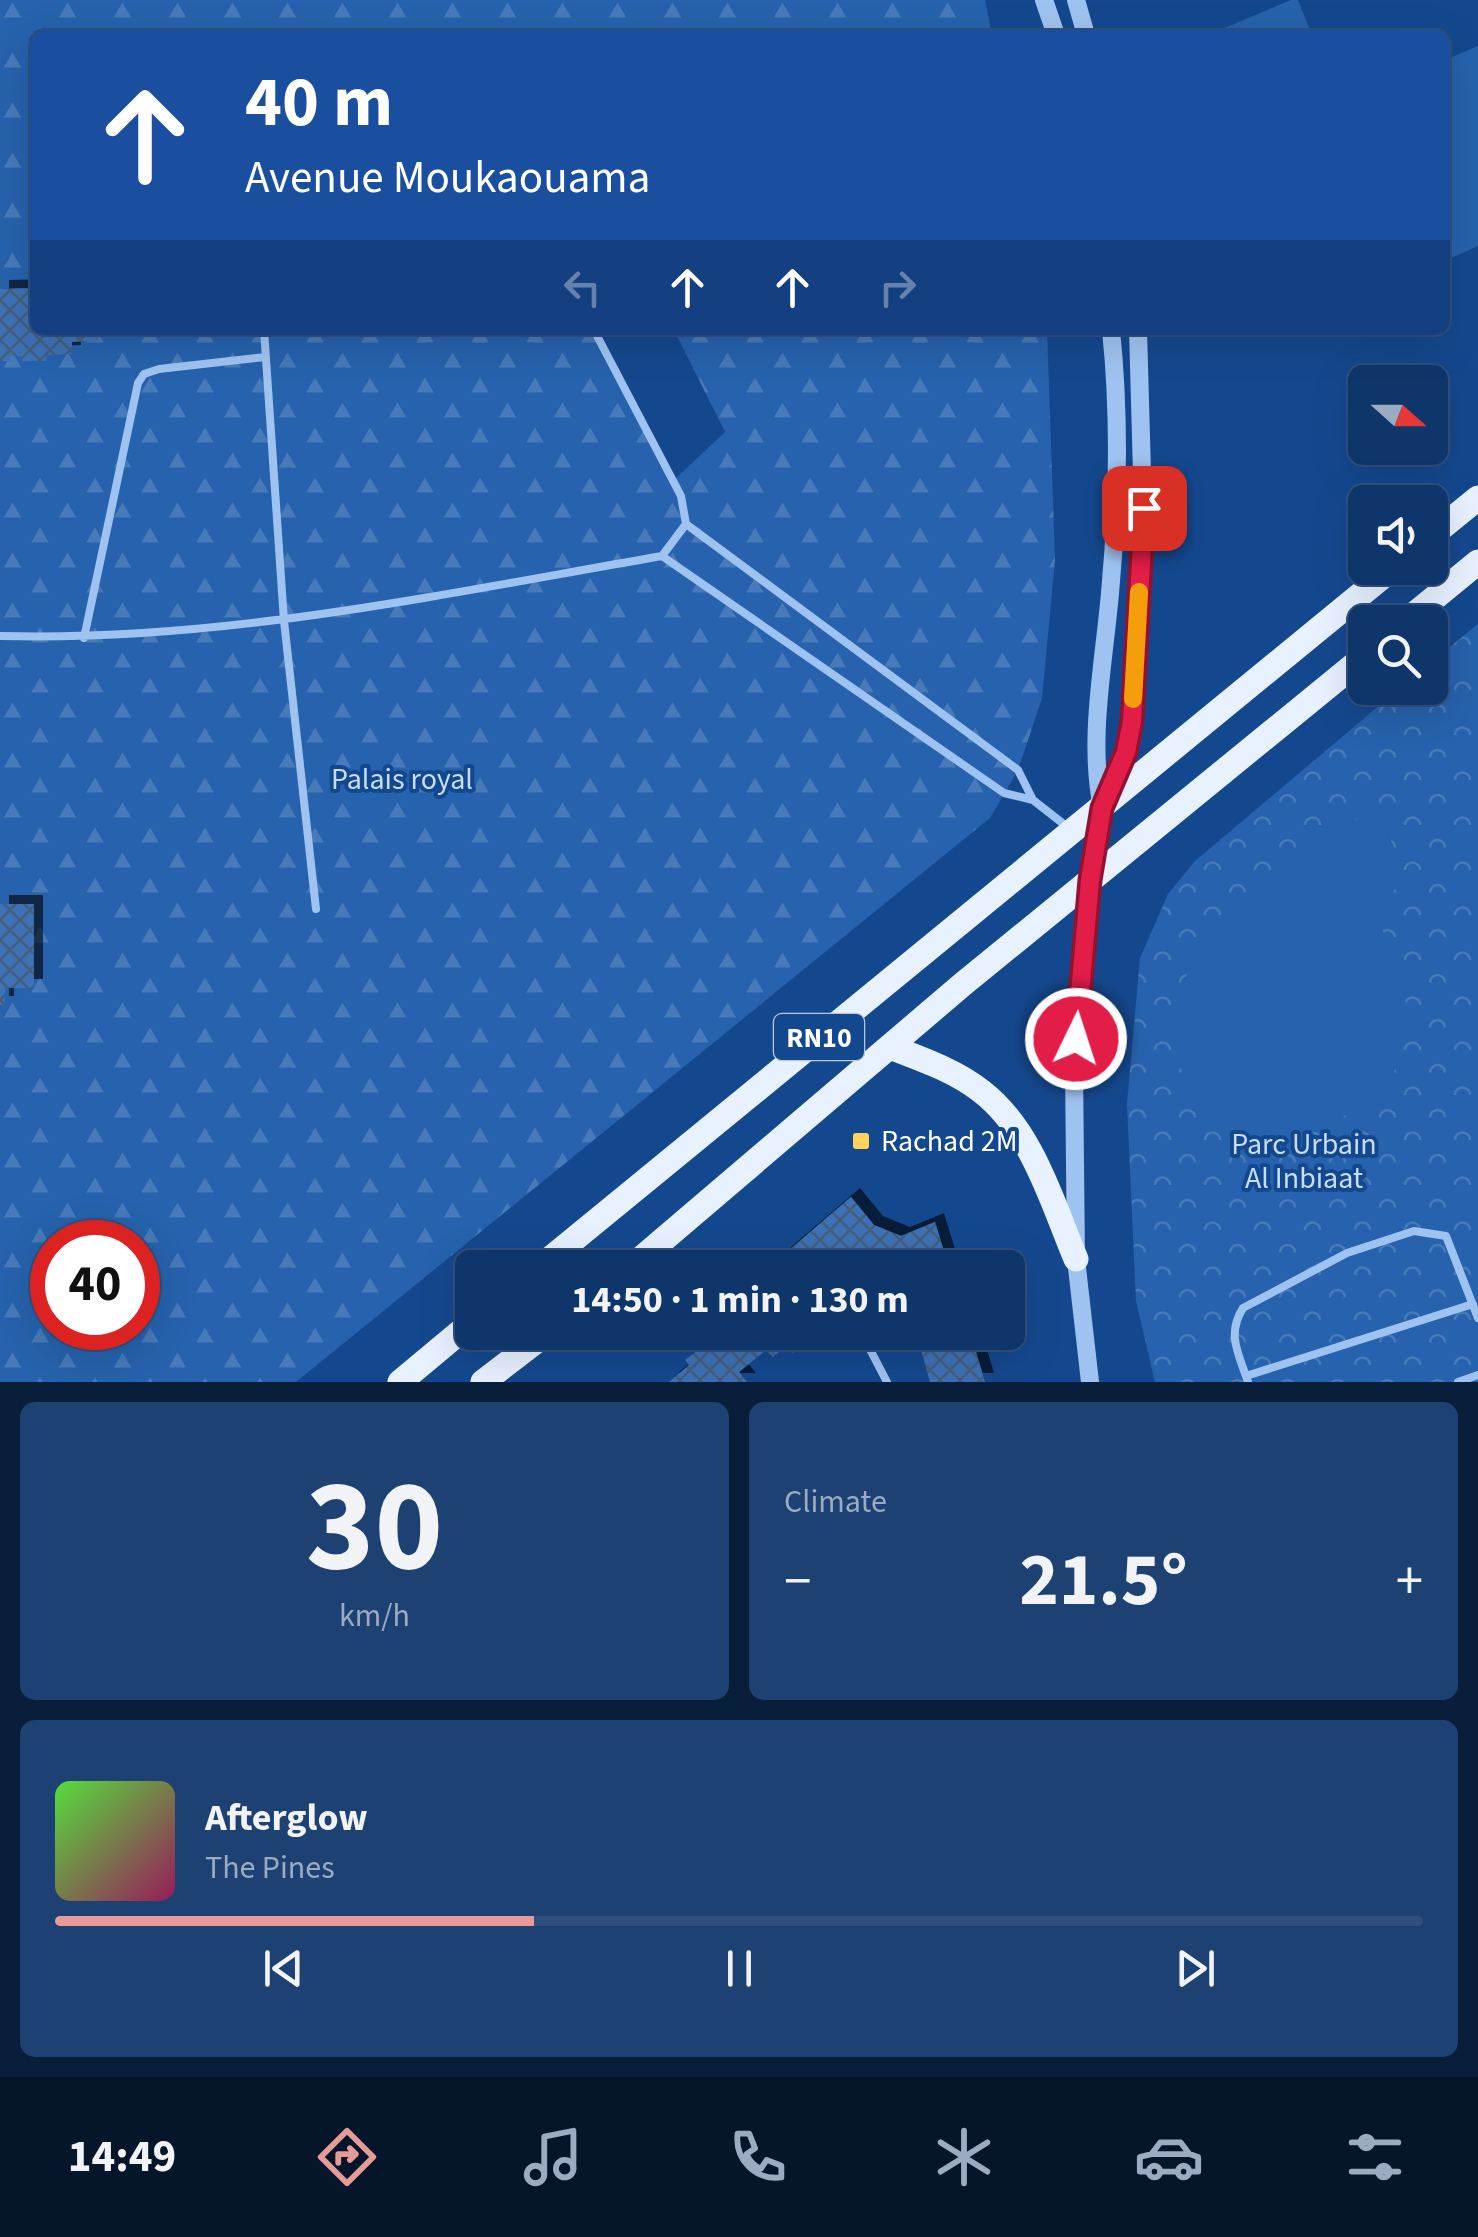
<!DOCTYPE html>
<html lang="en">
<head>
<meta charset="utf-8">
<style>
  :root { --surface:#0f366a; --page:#1d4172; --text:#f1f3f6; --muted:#9babc1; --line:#2f507e; --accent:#e69b98 }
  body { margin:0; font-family:"Source Sans 3",sans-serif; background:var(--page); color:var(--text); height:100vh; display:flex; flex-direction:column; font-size:38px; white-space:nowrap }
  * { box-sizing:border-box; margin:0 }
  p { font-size:32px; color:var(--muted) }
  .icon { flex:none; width:55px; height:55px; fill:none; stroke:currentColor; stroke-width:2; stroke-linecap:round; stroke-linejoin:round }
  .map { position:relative; height:1382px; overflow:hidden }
  .sheet { display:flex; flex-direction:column; gap:20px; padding:20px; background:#081e3a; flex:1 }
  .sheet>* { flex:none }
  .hud { position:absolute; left:30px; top:30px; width:1420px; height:305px; border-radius:15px; box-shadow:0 10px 40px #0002,0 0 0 2px var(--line); background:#1a4fa0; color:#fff; overflow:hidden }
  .needle { width:65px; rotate:111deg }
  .buttons { position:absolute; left:1348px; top:365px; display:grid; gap:20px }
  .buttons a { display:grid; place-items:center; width:100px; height:100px; border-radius:15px; background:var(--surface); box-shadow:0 10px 40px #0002,0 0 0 2px var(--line); font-size:50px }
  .speed { position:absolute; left:30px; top:1220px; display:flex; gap:20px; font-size:50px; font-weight:700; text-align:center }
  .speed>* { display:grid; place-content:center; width:130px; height:130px; border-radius:50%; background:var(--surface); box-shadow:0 10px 40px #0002,0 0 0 2px var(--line); line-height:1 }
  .speed .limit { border:15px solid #d22; background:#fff; color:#111 }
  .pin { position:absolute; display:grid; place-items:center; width:85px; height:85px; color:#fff; margin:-42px; border-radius:20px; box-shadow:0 5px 15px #0006 }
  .me { position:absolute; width:110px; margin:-55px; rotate:4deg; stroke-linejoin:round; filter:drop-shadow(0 0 8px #0008) }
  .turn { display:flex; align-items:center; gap:35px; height:210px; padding:0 50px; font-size:45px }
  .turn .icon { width:130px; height:130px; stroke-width:2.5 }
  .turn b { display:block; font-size:70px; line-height:85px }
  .lanes { display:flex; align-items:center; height:95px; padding:0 50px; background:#0003; justify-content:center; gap:50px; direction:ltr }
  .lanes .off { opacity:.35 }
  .big { font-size:75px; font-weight:700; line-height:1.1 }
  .sheet .card { flex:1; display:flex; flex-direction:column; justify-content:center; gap:15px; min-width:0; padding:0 35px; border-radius:15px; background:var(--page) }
  .sheet .dial { align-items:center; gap:0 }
  .dial b { font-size:130px; line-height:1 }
  .song { display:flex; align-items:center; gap:30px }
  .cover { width:120px; height:120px; border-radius:15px; background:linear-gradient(135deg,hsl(110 70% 55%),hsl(330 70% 35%)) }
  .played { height:10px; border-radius:5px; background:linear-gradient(90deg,var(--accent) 35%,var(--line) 35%) }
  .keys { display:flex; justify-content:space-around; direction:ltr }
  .heat { display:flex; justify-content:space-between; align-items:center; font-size:55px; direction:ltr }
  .sheet .tiles { flex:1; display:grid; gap:20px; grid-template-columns:1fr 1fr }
  .card:last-child { grid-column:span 2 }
  .trip { position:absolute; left:455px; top:1250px; width:570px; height:100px; border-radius:15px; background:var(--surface); box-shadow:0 10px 40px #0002,0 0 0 2px var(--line); font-weight:700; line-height:100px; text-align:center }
  .menu { display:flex; height:160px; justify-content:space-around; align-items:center; background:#06162a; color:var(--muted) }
  .menu .icon { width:70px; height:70px }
  .menu .active { color:var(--accent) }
  .menu b { font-size:45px; color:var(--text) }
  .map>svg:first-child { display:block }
  .forest { fill:url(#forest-firs); fill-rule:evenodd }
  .park { fill:url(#park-crowns) }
  .pitch { fill:#2662ad }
  .building { fill:url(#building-cross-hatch); filter:url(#shadow) }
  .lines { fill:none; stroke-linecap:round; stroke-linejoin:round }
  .service { stroke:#9fc3f0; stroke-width:8 }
  .tertiary { stroke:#9fc3f0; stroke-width:18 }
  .primary { stroke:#e8f1ff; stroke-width:25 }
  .route-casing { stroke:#92132f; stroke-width:25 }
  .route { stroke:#e11d48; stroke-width:18 }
  .slow { stroke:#f59e0b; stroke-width:18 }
  .poi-dot { fill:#ffd25e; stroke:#14488e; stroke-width:4 }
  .labels { text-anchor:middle; stroke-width:8; stroke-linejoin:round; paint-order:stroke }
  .shield { fill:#14488e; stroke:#b8c8dd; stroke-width:2.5 }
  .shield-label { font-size:28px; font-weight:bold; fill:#fff }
  .park-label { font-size:30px; fill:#c6defc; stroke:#14488e }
  .poi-label { font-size:30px; fill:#fff; stroke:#14488e; text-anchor:start }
</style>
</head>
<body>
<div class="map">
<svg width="1478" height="1382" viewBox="0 0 1478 1382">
  <defs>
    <pattern id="forest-firs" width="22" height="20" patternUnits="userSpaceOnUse" patternTransform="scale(2.5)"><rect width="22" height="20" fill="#2662ad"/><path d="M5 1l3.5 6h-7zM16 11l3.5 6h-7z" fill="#477ab9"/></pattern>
    <pattern id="park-crowns" width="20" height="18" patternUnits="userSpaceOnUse" patternTransform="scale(2.5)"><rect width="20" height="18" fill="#2662ad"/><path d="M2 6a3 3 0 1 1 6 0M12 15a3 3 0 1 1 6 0" fill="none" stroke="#477ab9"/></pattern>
    <pattern id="building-cross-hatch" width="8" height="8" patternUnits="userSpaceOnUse" patternTransform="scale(2.5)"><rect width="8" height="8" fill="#3d72b7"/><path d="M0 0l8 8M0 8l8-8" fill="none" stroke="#455d7c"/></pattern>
    <filter id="shadow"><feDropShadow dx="9" dy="-9" stdDeviation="0" flood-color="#0009"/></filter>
  </defs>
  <rect width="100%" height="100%" fill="#14488e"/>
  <!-- forest -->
  <path class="forest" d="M0,0H985L992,35H35V330H595L673,481L725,432L674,330H1047L1055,560L1042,698L1018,770L990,818L296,1382H0ZM52,1242H138V1328H52Z"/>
  <!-- park -->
  <path class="park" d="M1478,624V1382H1155L1136,1301L1127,1104L1140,958L1168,894L1195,861L1400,688H1430V663Z"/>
  <!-- pitch -->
  <path class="pitch" d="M1291,0H1298L1312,35H1208Z
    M1478,46V246L1449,259L1445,248V60Z
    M1365,812L1384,824L1408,882L1373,902L1409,1012L1387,1101L1268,1142C1245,1128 1216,1115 1197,1095C1168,1065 1169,1003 1190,969C1195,961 1204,953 1211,946Z"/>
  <!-- building -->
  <path class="building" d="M35,288V330H98V341L72,342V354L46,355V361H21V356H10V361H0V289Z
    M0,904H34V988H5V1005H0Z
    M851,1197L874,1225L901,1236L935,1222L949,1268H768Z
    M702,1332H805L809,1341L793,1353L786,1346L773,1357L766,1350L739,1372L747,1382H669L689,1365L685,1360L709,1342Z
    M916,1332H970L985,1382H930Z"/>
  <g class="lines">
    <!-- service -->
    <path class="service" d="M264,330L284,621L316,909
      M594,330L681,496L686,524L662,556
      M686,524L1018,770L1033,800
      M0,636C223,642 442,594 662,556L1004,793L1033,800L1070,829
      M84,638L138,383L144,374L159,369L265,357
      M861,1332L887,1382
      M1246,1376L1473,1304
      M1248,1382C1239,1354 1226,1335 1243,1308L1347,1253L1414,1231L1446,1236L1478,1318
      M1458,1382L1478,1375"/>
    <!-- tertiary -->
    <path class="tertiary" d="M1044,0L1056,35
      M1076,0L1086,35
      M1102,808C1088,738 1104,663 1110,593C1118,507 1120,416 1111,330
      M1090,1382L1076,1259L1074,1069L1090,880L1102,809L1126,752L1132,721L1143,509L1138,330"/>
    <!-- primary -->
    <path class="primary" d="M1430,537L1478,498
      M1405,622L1478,562
      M890,1047C921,1059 954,1070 981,1091C1032,1130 1052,1202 1076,1259
      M539,1268L1393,568
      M630,1268L963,984L1365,656
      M400,1382L472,1322
      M483,1382L548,1332"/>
  </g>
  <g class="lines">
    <defs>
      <path id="route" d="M1076,1039L1090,880L1102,808L1126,752L1132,721L1144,508"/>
    </defs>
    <!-- route casing -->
    <use href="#route" class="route-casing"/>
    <!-- route -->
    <use href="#route" class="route"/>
    <!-- slow -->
    <path class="slow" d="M1133,699L1139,592"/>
  </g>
  <!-- markers -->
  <rect class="poi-dot" x="851" y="1131" width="20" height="20" rx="5"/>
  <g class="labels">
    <!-- shield labels -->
    <rect class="shield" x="774" y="1014" width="90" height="46" rx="8"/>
    <g class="shield-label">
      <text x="819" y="1047">RN10</text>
    </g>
    <!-- park labels -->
    <g class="park-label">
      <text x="402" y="789">Palais royal</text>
      <text x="1304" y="1154">Parc Urbain<tspan x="1304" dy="34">Al Inbiaat</tspan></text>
    </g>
    <!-- poi labels -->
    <g class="poi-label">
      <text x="881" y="1151">Rachad 2M</text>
    </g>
  </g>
</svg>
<div class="buttons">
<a><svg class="needle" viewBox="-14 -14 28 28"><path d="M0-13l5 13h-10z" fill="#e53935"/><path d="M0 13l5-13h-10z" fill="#9babc1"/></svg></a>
<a><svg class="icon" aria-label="sound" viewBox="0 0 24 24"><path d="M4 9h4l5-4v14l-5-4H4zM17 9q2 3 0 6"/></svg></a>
<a><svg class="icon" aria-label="search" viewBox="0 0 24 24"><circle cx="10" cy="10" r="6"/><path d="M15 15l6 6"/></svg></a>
</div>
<div class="speed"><div class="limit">40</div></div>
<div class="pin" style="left:1144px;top:508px;background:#d93025"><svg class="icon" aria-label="arrive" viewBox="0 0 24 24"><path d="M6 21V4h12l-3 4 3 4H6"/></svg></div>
<svg class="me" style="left:1076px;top:1039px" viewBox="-20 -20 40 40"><circle r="17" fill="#e11d48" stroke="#fff" stroke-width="3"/><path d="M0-11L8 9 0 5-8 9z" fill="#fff"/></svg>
<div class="trip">14:50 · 1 min · 130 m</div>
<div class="hud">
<div class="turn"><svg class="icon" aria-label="ahead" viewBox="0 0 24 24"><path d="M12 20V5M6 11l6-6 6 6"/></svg><div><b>40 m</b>Avenue Moukaouama</div></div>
<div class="lanes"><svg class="icon off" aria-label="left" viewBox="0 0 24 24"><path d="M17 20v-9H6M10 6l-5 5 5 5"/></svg><svg class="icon" aria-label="ahead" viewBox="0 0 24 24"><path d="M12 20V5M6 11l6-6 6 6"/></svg><svg class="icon" aria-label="ahead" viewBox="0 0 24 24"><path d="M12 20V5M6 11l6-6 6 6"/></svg><svg class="icon off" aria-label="right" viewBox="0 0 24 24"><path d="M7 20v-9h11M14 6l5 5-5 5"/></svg></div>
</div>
</div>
<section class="sheet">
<div class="tiles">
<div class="card dial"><b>30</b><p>km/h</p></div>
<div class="card"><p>Climate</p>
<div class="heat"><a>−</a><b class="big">21.5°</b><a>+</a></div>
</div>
<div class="card">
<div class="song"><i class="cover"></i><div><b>Afterglow</b><p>The Pines</p></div></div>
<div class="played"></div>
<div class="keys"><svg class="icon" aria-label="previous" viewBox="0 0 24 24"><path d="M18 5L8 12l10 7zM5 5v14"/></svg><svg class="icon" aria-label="pause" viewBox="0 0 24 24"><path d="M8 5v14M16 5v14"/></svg><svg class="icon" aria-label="next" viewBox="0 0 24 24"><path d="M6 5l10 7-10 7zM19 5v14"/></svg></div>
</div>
</div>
</section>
<nav class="menu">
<b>14:49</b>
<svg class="icon active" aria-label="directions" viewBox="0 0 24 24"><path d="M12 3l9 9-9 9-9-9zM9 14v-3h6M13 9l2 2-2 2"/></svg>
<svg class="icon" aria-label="music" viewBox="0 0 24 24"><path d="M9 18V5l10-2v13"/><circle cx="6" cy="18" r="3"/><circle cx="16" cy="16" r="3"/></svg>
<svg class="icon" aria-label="phone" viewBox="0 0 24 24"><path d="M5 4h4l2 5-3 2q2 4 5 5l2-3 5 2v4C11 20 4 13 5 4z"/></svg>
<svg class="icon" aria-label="climate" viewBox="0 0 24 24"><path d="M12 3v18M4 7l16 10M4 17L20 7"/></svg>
<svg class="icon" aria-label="car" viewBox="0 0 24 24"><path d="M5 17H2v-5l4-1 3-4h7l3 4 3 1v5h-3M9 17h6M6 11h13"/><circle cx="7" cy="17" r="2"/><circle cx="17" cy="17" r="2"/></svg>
<svg class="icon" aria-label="filters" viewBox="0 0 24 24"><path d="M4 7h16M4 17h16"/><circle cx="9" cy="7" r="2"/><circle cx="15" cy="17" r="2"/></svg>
</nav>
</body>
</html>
